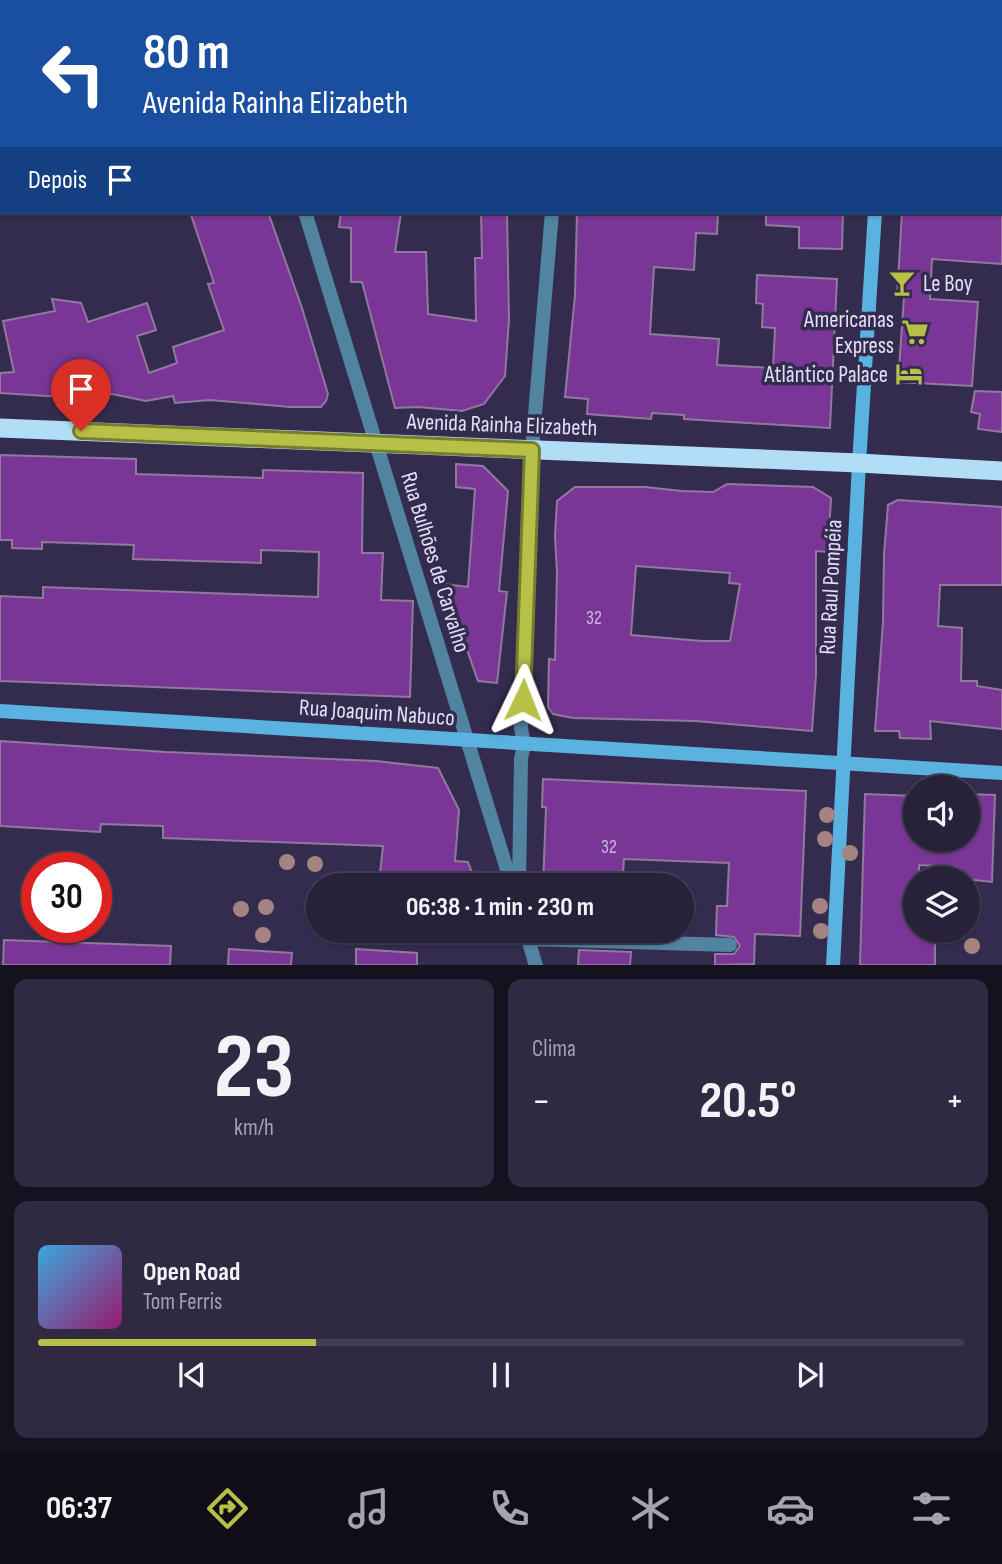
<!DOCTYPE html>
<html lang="pt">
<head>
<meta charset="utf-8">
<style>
  :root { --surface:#27213a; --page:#2f2942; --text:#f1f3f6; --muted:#a4a3af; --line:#433e54; --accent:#b7c148 }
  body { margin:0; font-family:"Sofia Sans Condensed",sans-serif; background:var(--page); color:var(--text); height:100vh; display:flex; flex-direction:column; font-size:26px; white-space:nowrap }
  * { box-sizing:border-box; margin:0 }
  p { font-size:23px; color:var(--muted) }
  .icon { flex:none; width:38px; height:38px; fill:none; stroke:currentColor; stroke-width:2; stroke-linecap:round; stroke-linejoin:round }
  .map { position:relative; height:965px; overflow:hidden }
  .details { display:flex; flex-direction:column; gap:14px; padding:14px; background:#151220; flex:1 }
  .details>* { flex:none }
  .hud { position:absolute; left:0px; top:0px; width:1003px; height:214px; box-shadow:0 2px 5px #0004,0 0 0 2px var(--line); background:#1a4fa0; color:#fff; overflow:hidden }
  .buttons { position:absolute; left:903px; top:775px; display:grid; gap:14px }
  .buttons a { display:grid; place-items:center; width:77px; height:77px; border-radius:50%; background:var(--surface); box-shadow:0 2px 5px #0004,0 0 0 2px var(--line); font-size:35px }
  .speed { position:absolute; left:21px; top:852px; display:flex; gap:14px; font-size:35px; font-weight:700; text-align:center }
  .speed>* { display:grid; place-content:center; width:91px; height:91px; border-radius:50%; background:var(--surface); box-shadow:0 2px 5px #0004,0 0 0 2px var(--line); line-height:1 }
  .speed .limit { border:10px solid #d22; background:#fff; color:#111 }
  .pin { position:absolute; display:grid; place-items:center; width:60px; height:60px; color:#fff; margin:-72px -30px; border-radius:50% 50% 50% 0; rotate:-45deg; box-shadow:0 0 7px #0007 }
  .pin .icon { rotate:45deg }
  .me { position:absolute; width:77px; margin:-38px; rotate:2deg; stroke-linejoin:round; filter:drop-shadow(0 0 5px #0008) }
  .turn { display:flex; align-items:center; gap:24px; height:147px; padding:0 28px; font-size:32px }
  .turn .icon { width:91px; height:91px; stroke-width:2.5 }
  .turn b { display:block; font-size:49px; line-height:60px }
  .then { display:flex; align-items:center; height:66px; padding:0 28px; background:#0003; gap:14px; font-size:26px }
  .big { font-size:52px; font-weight:700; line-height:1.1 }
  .details .widget { flex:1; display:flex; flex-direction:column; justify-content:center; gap:10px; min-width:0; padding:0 24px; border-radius:14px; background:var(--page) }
  .details .dial { align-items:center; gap:0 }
  .dial b { font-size:91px; line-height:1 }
  .song { display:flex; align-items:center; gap:21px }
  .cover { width:84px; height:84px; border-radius:10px; background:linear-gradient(135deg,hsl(200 70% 55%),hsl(320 70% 35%)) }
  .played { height:7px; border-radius:4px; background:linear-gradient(90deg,var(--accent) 30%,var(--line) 30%) }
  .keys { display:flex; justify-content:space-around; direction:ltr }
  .heat { display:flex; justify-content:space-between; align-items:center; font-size:38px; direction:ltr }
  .details .tiles { flex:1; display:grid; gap:14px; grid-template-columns:1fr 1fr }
  .widget:last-child { grid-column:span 2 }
  .trip { position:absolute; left:306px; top:873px; width:388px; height:70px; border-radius:35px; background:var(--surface); box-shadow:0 2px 5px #0004,0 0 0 2px var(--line); font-weight:700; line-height:70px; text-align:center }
  .tab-bar { display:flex; height:112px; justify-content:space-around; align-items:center; background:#100d17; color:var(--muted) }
  .tab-bar .icon { width:49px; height:49px }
  .tab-bar .selected { color:var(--accent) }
  .tab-bar b { font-size:32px; color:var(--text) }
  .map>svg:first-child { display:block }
  .building { fill:#793696; stroke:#91799e; stroke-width:2; fill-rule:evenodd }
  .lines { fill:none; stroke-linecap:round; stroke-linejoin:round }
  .service { stroke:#5084a1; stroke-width:10 }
  .minor { stroke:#5084a1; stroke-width:14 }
  .secondary { stroke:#5ab2e0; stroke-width:14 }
  .trunk { stroke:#b2ddf6; stroke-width:19 }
  .tree { fill:#a48380 }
  .route-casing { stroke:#777d2f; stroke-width:18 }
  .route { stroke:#b7c148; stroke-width:12 }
  .labels { text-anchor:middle; stroke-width:7; stroke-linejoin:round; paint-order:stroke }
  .number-label { font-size:19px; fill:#c8b5de }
  .poi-label { font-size:23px; fill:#e3dff6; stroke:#342c4e; text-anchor:end }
  .street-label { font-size:23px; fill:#e3dff6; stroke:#342c4e }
</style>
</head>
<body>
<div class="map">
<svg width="1002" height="966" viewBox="0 0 1002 966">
  <rect width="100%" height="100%" fill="#342c4e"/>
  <!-- building -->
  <path class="building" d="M201,212H268L302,308L328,394L326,401L321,407H290L210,400L175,403L173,396L146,401L112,394L61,393L62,397L0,393V373L14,372L3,321L55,311L52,299L81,303L88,322L147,303L156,330L137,336L149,373L177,363L173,347L224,330L208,284L214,283L191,215Z
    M341,212L401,213L395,252H426L428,314L476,321L475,258H482L481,212H507L509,320L505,376L484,404L462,411L418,407L395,408L362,282H351V228L339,227Z
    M577,212H718L717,234L696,233L694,270L654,267L650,334L719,339L717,365L773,368L775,328L762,327L763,304L756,303L757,275L837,279L830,428L684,419V415L652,413L651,419L587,414L588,399L565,397L575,295Z
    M766,212H843L842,249L799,248V227L766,225Z
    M902,212H1002V264L932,259L930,299L978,302L972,386L898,382L904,297H897Z
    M975,391L1002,392V432L978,429L980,414L971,412Z
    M0,455L136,459V474L263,478V470L363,473L362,553H383L381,600L413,601L410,697L0,681V596L43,598V587L318,597L319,552L261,550V563L133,559L134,545L42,542V549L12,548V540H0Z
    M456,464L483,466L508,491L499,591L507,592L497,683L478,681L444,584L468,587L475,489L456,487Z
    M727,484L813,487L831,498L828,552L816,551V675L812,731L695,721L573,718L553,714L548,707L549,659L555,660L557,573L555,536L557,501L575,487H645L682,491L713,492ZM636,566L730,573L729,583L740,584L730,641H702L631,635Z
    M898,500L1002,507V585H940L938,626L962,628L961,681H977V686L1002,690V729L930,721L931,739L900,738L899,731H875L883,622L884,554L888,505Z
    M0,741L166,752L376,761L438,768L459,810L455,861L468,862L477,886H406L379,883L383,846L163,838V826L101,824L100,832L0,826Z
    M543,779L806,791L800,936L755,934L754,964L715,965V954H734L740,946L734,937L716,935L717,906H727L729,863L624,859L622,886H543L546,807H542Z
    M865,794L915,796V840H968V794L995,795L992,882L956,878V867L919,865V878H915V931H935V965H860Z
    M4,940L171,946L170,965H3Z
    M229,949L292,953L291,965H228Z
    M356,949L417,953V965H356Z
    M579,950L631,952L630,965H578Z"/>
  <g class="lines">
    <!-- service -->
    <path class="service" d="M916,0L929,2"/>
    <!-- minor -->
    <path class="minor" d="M240,0V2
      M562,2V0
      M1001,172H1002
      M305,212L512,886
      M519,886L521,759L524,744L521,728L532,450L552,212
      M526,932L536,966
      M528,939L730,945"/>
    <!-- secondary -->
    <path class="secondary" d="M888,2V0
      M0,711L1002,773
      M833,966L859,463L875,212"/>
    <!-- trunk -->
    <path class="trunk" d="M0,428L859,463L1002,471"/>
  </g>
  <!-- trees -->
  <g class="tree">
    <circle cx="827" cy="815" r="8"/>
    <circle cx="825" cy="839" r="8"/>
    <circle cx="850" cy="853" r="8"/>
    <circle cx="287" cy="862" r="8"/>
    <circle cx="315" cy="864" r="8"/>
    <circle cx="820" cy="906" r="8"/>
    <circle cx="266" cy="907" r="8"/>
    <circle cx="241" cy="909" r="8"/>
    <circle cx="821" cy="931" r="8"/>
    <circle cx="263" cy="935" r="8"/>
    <circle cx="972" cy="946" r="8"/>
  </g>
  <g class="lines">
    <defs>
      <path id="route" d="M81,431L532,450L523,700"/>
    </defs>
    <!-- route casing -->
    <use href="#route" class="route-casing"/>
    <!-- route -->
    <use href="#route" class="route"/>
  </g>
  <!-- icons -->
  <defs>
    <symbol id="bar-bare" viewBox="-9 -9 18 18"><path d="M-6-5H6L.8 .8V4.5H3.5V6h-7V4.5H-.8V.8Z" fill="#b7c148" stroke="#342c4e" stroke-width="2.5" paint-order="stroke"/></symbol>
    <symbol id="supermarket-bare" viewBox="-9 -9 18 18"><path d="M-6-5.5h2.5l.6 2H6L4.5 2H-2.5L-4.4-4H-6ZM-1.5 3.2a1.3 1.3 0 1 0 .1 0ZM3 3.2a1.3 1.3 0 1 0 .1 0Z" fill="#b7c148" stroke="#342c4e" stroke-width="2.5" paint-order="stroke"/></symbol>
    <symbol id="hotel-bare" viewBox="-9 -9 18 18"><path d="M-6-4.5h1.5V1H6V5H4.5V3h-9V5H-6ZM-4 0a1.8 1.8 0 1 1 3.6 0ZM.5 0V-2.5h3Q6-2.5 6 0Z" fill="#b7c148" stroke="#342c4e" stroke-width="2.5" paint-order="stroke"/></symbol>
  </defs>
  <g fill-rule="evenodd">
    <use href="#bar-bare" x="883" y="264" width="38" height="38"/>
    <use href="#supermarket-bare" x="896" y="313" width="38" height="38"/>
    <use href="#hotel-bare" x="890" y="355" width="38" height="38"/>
  </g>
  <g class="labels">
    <!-- number labels -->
    <g class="number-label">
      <text x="594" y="624">32</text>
      <text x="609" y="853">32</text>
    </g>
    <!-- poi labels -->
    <g class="poi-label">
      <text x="923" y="291" text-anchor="start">Le Boy</text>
      <text x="894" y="327">Americanas<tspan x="894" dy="26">Express</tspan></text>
      <text x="888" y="382">Atlântico Palace</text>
    </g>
    <!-- street labels -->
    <g class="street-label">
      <text transform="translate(502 424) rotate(2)" y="8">Avenida Rainha Elizabeth</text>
      <text transform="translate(436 562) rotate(73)" y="8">Rua Bulhões de Carvalho</text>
      <text transform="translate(830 587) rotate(-87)" y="8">Rua Raul Pompéia</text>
      <text transform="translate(377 712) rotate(4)" y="8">Rua Joaquim Nabuco</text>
    </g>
  </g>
</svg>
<div class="buttons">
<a><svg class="icon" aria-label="sound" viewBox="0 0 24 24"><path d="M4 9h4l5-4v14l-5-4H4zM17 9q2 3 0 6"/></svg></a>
<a><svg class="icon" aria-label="layers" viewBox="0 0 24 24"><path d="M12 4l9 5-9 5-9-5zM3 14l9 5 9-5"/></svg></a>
</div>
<div class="speed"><div class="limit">30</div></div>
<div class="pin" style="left:81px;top:431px;background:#d93025"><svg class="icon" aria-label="arrive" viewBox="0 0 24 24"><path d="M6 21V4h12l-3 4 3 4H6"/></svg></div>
<svg class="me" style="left:523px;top:700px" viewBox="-20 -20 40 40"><path d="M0-17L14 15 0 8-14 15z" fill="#b7c148" stroke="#fff" stroke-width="4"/></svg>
<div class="trip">06:38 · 1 min · 230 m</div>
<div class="hud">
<div class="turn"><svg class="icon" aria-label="left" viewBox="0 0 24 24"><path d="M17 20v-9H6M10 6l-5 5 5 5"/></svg><div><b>80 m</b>Avenida Rainha Elizabeth</div></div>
<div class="then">Depois<svg class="icon" aria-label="arrive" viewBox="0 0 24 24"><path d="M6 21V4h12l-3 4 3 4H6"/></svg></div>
</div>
</div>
<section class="details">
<div class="tiles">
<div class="widget dial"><b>23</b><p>km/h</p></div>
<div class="widget"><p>Clima</p>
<div class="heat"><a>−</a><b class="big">20.5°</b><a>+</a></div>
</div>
<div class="widget">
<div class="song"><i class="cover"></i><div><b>Open Road</b><p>Tom Ferris</p></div></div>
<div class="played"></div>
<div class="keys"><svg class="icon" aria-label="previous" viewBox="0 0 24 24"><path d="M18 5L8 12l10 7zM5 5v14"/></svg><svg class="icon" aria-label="pause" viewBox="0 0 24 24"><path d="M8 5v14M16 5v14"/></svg><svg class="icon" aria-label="next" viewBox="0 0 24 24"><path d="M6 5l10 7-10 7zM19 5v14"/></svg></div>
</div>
</div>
</section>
<nav class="tab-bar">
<b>06:37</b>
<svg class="icon selected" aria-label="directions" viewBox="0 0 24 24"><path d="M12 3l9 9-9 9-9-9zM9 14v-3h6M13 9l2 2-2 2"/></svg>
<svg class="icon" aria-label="music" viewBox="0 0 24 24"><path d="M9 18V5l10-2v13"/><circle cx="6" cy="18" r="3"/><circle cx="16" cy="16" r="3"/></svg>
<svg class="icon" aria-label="phone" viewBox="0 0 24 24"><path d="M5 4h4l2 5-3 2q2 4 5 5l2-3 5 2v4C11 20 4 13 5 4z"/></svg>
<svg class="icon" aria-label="climate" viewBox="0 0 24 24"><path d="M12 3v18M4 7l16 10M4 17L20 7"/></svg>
<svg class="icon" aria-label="car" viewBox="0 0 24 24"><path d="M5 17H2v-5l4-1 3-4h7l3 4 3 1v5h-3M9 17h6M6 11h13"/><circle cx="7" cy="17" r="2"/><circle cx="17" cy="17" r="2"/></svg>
<svg class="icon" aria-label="filters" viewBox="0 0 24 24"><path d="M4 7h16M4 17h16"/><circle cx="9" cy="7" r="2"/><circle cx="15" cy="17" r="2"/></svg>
</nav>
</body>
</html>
